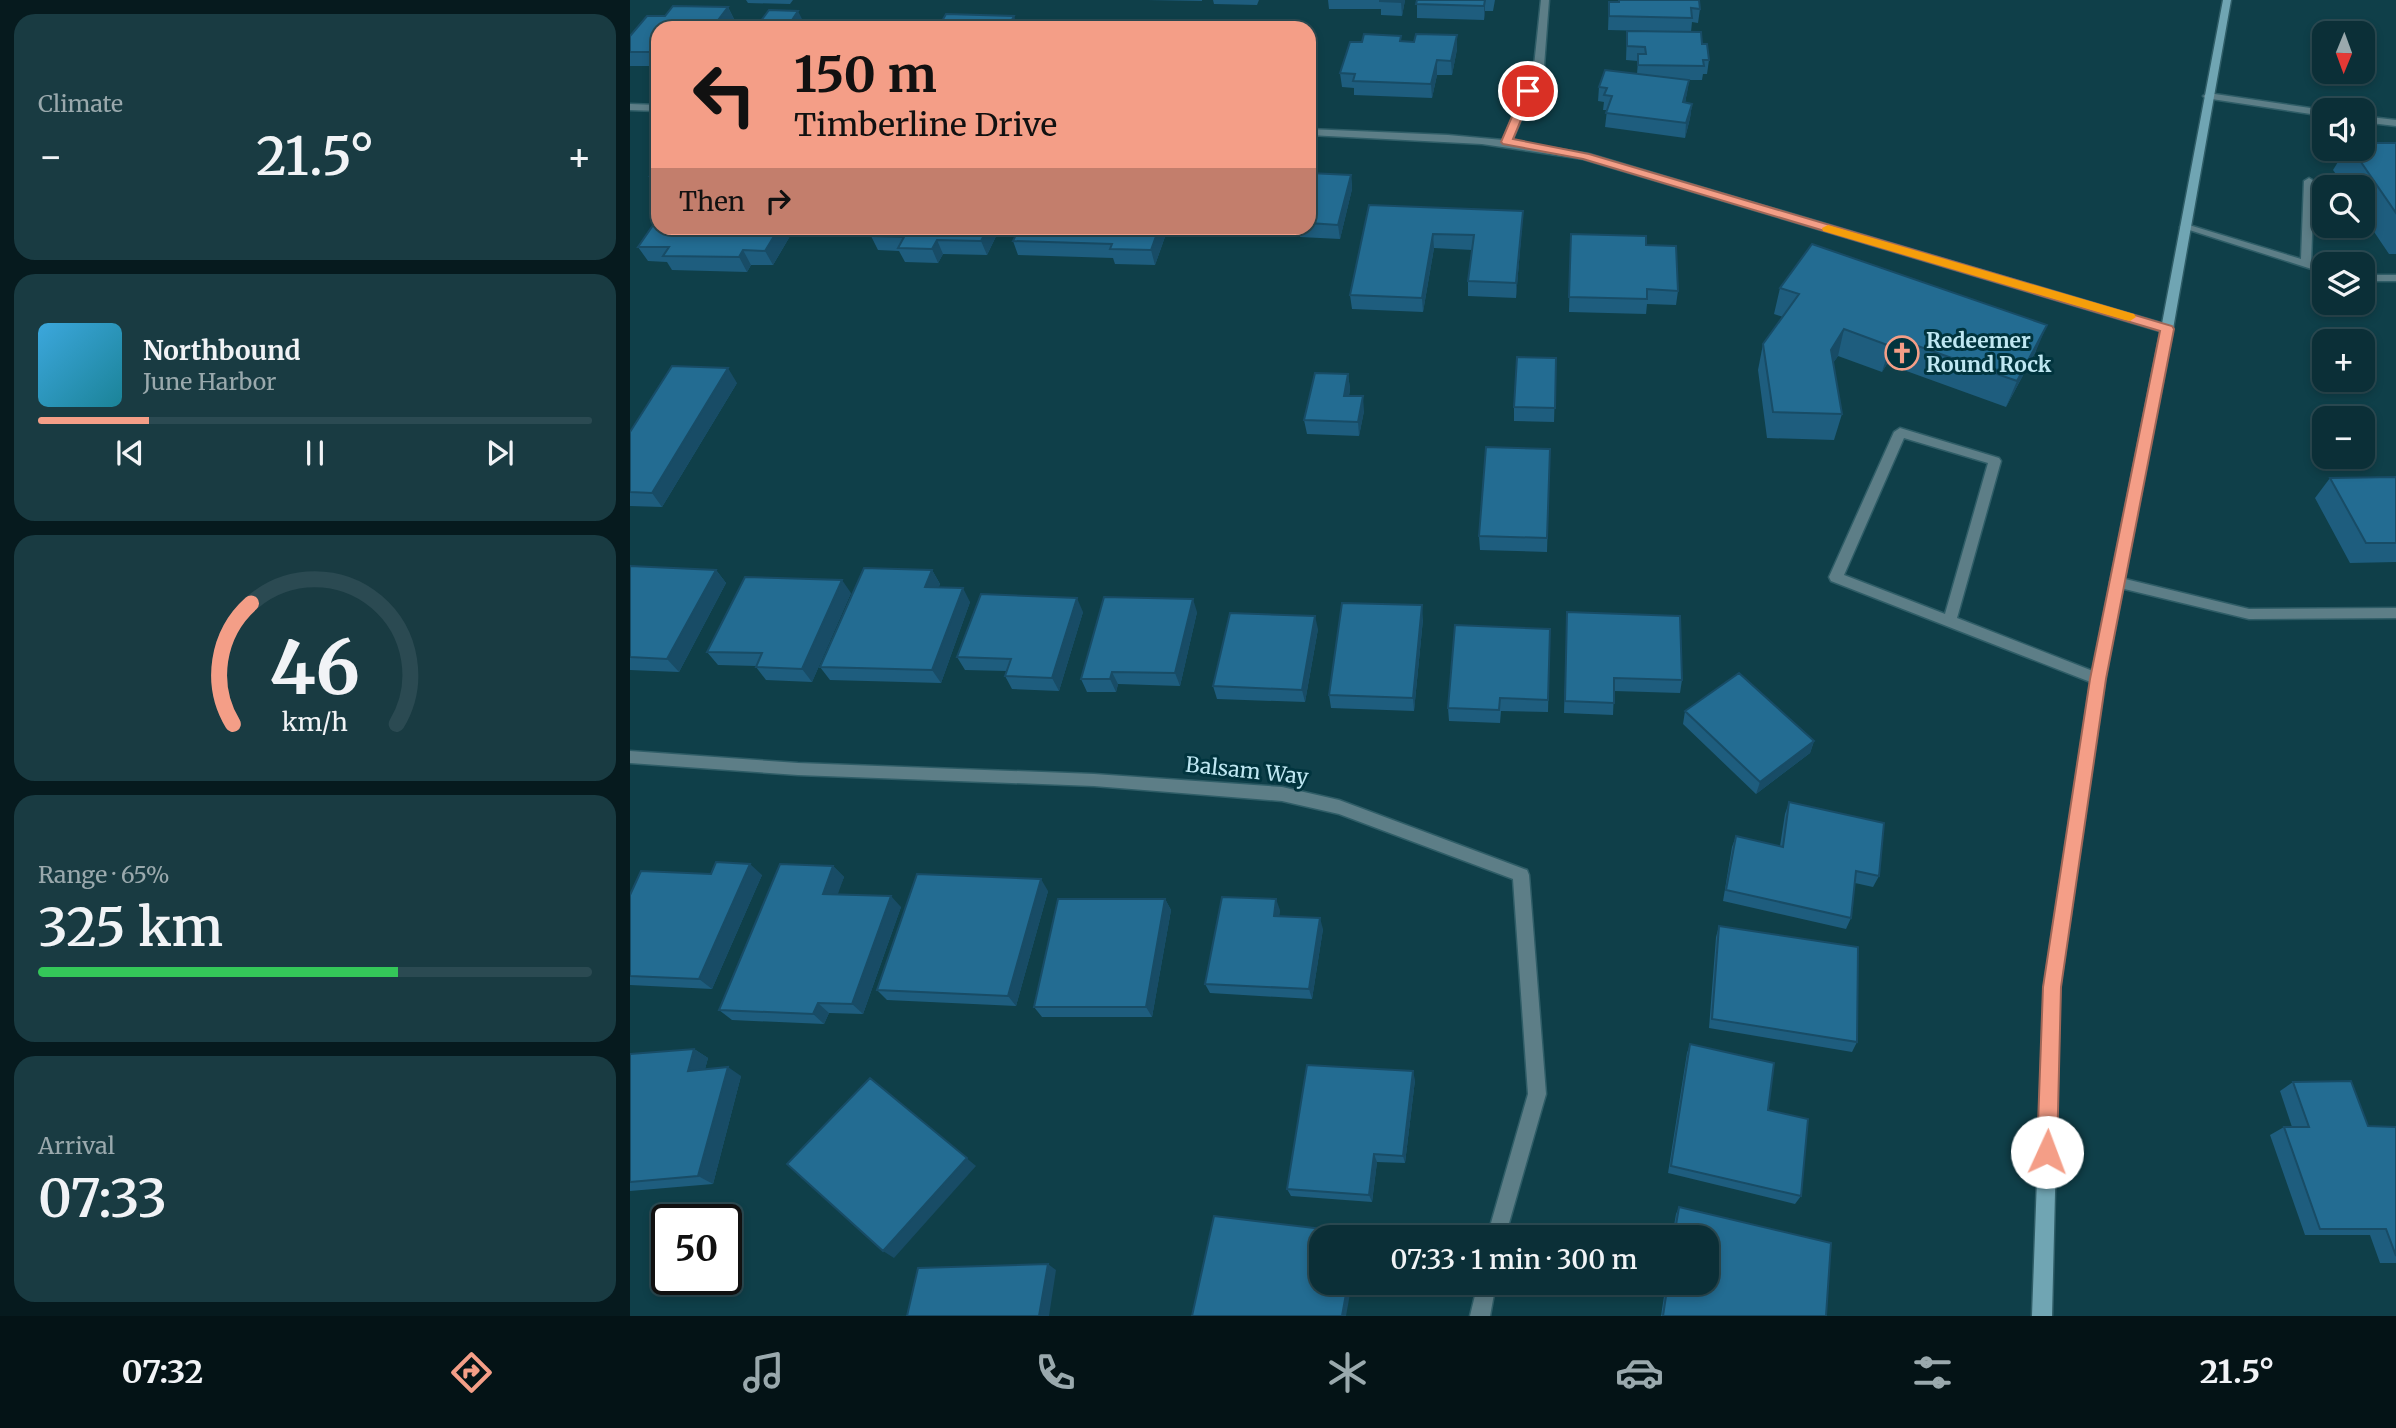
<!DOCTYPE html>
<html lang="en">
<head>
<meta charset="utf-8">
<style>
  :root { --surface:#0b2f37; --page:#193b42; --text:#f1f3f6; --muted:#9aa9ad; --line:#2b4a52; --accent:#f49e87 }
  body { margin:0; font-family:Merriweather,serif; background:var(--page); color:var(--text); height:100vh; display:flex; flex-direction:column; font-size:26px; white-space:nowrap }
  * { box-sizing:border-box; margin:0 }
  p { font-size:23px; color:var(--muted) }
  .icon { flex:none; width:38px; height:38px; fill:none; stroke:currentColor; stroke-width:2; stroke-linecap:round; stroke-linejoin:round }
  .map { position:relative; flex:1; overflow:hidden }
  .sheet { display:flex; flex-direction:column; gap:14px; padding:14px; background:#061a1e; width:630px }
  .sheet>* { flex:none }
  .banner { position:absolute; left:21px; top:21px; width:665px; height:214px; border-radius:21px; box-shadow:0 4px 10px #0003,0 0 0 2px var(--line); background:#f49e87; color:#111; overflow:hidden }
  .needle { width:46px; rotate:181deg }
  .controls { position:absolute; left:1682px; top:21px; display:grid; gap:14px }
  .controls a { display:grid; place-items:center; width:63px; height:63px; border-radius:14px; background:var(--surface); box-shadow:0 4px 10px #0003,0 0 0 2px var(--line); font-size:35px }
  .speed { position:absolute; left:21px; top:1204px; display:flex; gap:14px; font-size:35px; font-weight:700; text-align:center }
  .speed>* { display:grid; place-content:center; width:91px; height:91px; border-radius:50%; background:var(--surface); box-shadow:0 4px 10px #0003,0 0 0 2px var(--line); line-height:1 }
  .speed .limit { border:4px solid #111; border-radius:10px; background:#fff; color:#111 }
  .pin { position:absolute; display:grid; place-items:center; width:60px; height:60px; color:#fff; margin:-30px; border:4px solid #fff; border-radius:50%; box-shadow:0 2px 7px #0007 }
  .me { position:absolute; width:77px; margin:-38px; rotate:2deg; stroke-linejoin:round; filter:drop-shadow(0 0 5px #0008) }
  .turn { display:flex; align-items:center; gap:24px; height:147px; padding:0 28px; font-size:32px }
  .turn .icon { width:91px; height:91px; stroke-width:2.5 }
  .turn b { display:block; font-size:49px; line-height:60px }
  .then { display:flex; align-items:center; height:66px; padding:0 28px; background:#0003; gap:14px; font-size:26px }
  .big { font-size:52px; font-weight:600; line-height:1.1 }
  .sheet .card { flex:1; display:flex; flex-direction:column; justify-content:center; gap:10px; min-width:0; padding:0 24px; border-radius:21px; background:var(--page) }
  .sheet .dial { align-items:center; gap:0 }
  .dial svg { height:182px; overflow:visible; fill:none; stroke:var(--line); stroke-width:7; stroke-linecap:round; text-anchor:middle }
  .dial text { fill:var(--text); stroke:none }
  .song { display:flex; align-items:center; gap:21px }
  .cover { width:84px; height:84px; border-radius:10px; background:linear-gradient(135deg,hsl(200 70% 55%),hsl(190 70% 35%)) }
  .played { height:7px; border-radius:4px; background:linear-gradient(90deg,var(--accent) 20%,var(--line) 20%) }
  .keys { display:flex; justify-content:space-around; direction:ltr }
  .heat { display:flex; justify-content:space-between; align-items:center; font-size:38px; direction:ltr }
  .charge { height:10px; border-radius:5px; background:linear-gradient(90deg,#34c759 65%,var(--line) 0) }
  .trip { position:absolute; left:679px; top:1225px; width:410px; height:70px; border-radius:21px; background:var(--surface); box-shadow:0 4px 10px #0003,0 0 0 2px var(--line); font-weight:600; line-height:70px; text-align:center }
  .dock { display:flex; height:112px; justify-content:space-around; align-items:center; background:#041316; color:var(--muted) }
  .dock .icon { width:49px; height:49px }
  .dock .on { color:var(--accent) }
  .dock b { font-size:32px; color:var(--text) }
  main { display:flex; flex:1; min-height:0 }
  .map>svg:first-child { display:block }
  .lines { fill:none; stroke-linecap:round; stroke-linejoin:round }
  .lane-casing { stroke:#2f5d67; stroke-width:3 }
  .street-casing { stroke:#2f5d67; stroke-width:3 }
  .secondary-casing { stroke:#2f5d67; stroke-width:3 }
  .lane { fill:#5d7e87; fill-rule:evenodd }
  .street { fill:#5d7e87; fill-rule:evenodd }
  .secondary { fill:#70a5b3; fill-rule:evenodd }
  .wall { fill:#1e5d7e }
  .shaded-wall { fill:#184c66 }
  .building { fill:#236c92; stroke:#184c66; stroke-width:2 }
  .route { fill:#f49e87; stroke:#9f6758; stroke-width:2 }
  .slow { fill:#f59e0b }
  .labels { text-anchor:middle; stroke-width:6; stroke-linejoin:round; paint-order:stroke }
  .poi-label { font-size:21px; font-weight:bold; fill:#bfe7f2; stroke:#01343e; text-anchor:start }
  .street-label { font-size:21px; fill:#bfe7f2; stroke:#01343e }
</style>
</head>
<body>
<main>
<section class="sheet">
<div class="card"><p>Climate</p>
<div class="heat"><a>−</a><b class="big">21.5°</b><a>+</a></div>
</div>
<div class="card">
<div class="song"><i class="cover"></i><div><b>Northbound</b><p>June Harbor</p></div></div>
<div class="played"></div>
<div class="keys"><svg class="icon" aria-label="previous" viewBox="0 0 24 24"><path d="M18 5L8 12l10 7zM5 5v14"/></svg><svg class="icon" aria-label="pause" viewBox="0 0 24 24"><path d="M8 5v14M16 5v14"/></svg><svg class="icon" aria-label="next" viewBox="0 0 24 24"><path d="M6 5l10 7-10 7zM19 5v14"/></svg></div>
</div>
<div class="card dial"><svg viewBox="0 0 100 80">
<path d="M14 69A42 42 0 1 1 86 69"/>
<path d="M14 69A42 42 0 0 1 22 16" stroke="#f49e87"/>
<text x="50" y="56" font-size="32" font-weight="700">46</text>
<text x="50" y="72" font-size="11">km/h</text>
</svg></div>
<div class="card"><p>Range · 65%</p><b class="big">325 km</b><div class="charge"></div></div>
<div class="card"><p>Arrival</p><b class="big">07:33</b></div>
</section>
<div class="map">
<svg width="1766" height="1316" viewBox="0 0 1766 1316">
  <rect width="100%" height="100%" fill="#0f3f49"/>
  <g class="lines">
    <defs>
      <path id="lane" d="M1578,93L1694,110V116L1575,98L1573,96Z
        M1732,116L1766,120V126L1732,122Z
        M1679,178L1684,181L1681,263L1694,266V273L1550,227L1555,224L1559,225L1671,259L1674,181Z
        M1732,275H1766V281H1732Z
        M1270,428L1369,458L1371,461L1327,618L1473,675L1475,679L1473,683H1463L1201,581L1199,577L1264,432ZM1274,438L1358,463L1315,614L1214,575Z
        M1487,577L1619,609L1766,608V618L1619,619L1482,586L1480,582Z"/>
      <path id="street" d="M911,0H919L914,66L882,141L959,154L1541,326L1543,329L1537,333L1533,332L953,159L852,144L679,135V129L818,135L873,140L904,66Z
        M0,104L28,105V111L0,110Z
        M0,751L168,763L464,774L652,787L709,800L897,870L899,875L916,1094L875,1237H857L898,1094L883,879L709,814L652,801L464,786L168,775L0,763Z
        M848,1283H866L860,1316H840Z"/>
      <path id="secondary" d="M1593,0H1601L1543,329L1475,679L1430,987L1422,1316H1402L1414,987L1461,679L1531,329Z"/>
    </defs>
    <!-- lane casing -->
    <use href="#lane" class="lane-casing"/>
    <!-- street casing -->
    <use href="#street" class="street-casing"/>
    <!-- secondary casing -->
    <use href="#secondary" class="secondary-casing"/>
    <!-- lane -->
    <use href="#lane" class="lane"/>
    <!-- street -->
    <use href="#street" class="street"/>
    <!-- secondary -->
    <use href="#secondary" class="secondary"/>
  </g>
  <!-- wall -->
  <path class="wall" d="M116,0H163L160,4L118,3Z
    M517,0H572V1Z
    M583,0H629L627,5L584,4Z
    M698,0H775L772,16L751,15V9H699Z
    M787,0H865L863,11H855L854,20L787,18Z
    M988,0H1069L1070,9L1068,23L1062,22L1061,32L978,30L979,2H988Z
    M98,7L105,21L28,28V66H0V36L35,16Z
    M997,31L1072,44L1079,60L1077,74H1073L1072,80H1057H1059L1055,103L1062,104L1060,118L1055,138L975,127L977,110H973L974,102L968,101L969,87L1007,74L1008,61L996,60Z
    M827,35V49L822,75H807L802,98L724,95V88L712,87L710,73L732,42H784Z
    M1766,143V254H1759L1732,214V187H1715L1703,170L1716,149H1732Z
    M28,166V189L20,176Z
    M679,173L721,175L722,189L710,239L670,237L669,229L644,228H679Z
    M739,205L892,225L886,298L838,296V281L842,250L804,248L793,312L722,309L720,295Z
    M246,228H370L357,255L313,254L308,263L275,262L269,251L248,250L241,236Z
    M389,228H536L537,231L525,265L485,264L483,258L388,255L383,241Z
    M163,231L143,265H121L117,272L42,270L37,262L18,261L8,247Z
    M941,234L1016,245L1048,291L1046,305L1017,304L1016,314L939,312Z
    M1150,288L1406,351L1376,407L1257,364L1252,372L1208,356L1203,363L1212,414L1204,440L1137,438L1128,370L1133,344L1153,317L1144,314Z
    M926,358L924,422L884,421V407Z
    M718,374L720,389L719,396L734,411L729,436L677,434L674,420Z
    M107,383L32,507L0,506V432Z
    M920,449L917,552L850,550L849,536Z
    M1766,477V562L1720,563L1685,498L1700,478Z
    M0,566L86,570L96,583L49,672L0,670Z
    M302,570L310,584L308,588L340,602L311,683L200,680L190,667Z
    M221,593L182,682L136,680L126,667V666L88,665L77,652Z
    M453,612L429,691L382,689L375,676L377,671L335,670L327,657Z
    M567,612L550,686L488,684L486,692H457L451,679Z
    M937,612L1052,680L1050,693L984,691L983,715L934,713Z
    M793,619L784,711L701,708L699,695Z
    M688,629L675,702L587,699L583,686Z
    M920,629L918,712L871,711L870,723L819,721L818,708Z
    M1055,711L1184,741L1180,753L1126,794L1053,724Z
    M1159,802L1249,876L1243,887L1225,883L1221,918L1216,929L1093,901L1102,847L1106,836L1150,846L1155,814Z
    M203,866L214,877L207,894L271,907L233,1014L199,1013L194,1024L102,1020L89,1010Z
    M81,874L132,875L82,989L0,985V895Z
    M418,891L386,1006L257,1000L247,990Z
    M535,899L541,910L522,1017H412L404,1007Z
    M650,910L649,916L693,929L682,999L580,993L575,984Z
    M1089,926L1227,1042L1222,1052L1079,1028L1086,937Z
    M1060,1044L1138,1110L1171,1196L1165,1204L1038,1173L1057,1053Z
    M64,1049L78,1058L75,1069L111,1076L83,1184L0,1191V1054Z
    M785,1080L775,1163L747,1162L742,1202L661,1196L657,1189Z
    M1663,1082L1738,1126L1766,1127V1263H1750L1740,1235H1675L1640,1135L1654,1127H1662L1650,1091Z
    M1049,1207L1196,1316H1031L1036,1283H1076V1237H1042L1046,1214Z"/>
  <!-- shaded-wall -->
  <path class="shaded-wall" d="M771,0H775L772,16L771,2Z
    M855,0V11L854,20V6Z
    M98,7L105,21L100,28H82Z
    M168,11L175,25L162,20Z
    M384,16L388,28H378Z
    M186,21L189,28H180Z
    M827,35V49L822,75L821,61Z
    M807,60V75L802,98L801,84Z
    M1059,80L1057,94L1051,117L1053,102Z
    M1062,104L1060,118L1055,138L1056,123Z
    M721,175L722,189L710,239L708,225Z
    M893,211L892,225L886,298V283Z
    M149,228H161L163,231L143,265L135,251Z
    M358,228H370L357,255L351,241Z
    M529,228H536L537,231L525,265L521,250Z
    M803,234L804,248L793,312L792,298Z
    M307,240L313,254L308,263L302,249Z
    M113,250L121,265L117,272L109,257Z
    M1417,325L1406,351L1376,407L1387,381Z
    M1214,329L1208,356L1194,376L1201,350Z
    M1265,338L1257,364L1252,372L1260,346Z
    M98,368L107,383L32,507L22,493Z
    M718,374L720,389L716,410L714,396Z
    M733,396L734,411L729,436L728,422Z
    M86,570L96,583L49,672L37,659Z
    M302,570L310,584L303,601L295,587Z
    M212,580L221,593L182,682L172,669Z
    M333,588L340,602L311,683L302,670Z
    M447,598L453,612L429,691L422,678Z
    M563,599L567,612L550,686L545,673Z
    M792,605L793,619L784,711L783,698Z
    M685,616L688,629L675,702L672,690Z
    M482,672L488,684L486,692L480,679Z
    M1184,741L1180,753L1126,794L1130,782Z
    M120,864L132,875L82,989L69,979Z
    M203,866L214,877L204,905L193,894Z
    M411,879L418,891L386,1006L378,996Z
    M261,896L271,907L233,1014L222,1004Z
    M535,899L541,910L522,1017L516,1007Z
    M646,899L650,910L648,926L644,916Z
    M690,918L693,929L682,999L679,989Z
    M188,1003L199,1013L194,1024L183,1014Z
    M64,1049L78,1058L72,1080L58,1071Z
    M98,1067L111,1076L83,1184L68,1176Z
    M783,1071L785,1080L775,1163L773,1156Z
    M251,1087L346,1166L264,1258L253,1251Z
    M744,1154L747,1162L742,1202L739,1195Z
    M418,1264L426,1270L419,1316H409Z
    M718,1283H722L716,1316H712Z"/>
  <!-- building -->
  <path class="building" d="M750,0H771V2L750,1Z
    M787,0H855L854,6L786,4Z
    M989,0H1069L1070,9L1061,8L1062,18L979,16V2H989Z
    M43,6L98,7L82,28H28V52H0V36L17,16H35Z
    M139,10L168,11L162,20L186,21L180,28H103L109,21L130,22Z
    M316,14L384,16L378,28H308Z
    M402,23L464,24L462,28H399Z
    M997,31L1071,32L1072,44H1077L1079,60H1073L1074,66L1008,65V54H1016L1015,47L997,46Z
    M734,34L771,36L770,41L784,42L786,34L827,35L821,61L807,60L801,84L723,81L725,74L710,73L720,42H732Z
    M975,70L1059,80L1053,102L1062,104L1056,123L976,113L982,96L974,95L977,88L969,87Z
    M1732,143H1766V213L1722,149H1732Z
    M28,166V176H20Z
    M679,173L721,175L708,225L679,223Z
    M739,205L893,211L886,283L838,281L844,235L803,234L792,298L720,295Z
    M28,218V228H149L135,251L113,250L109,257L33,256L39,247H8Z
    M246,228H358L351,241L307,240L302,249L268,248L274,237L241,236Z
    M389,228H529L521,250L480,249L482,244L383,241Z
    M941,234L1016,236V245L1046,246L1048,291L1017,289V299L939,297Z
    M1182,244L1417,325L1387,381L1265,338L1260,346L1214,329L1201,350L1212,414L1143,412L1133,344L1169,294L1150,288Z
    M887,357L926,358L925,408L884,407Z
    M42,366L98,368L22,493L0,492V432Z
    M685,373L718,374L714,396H733L728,422L674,420Z
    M856,447L920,449L917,538L849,536Z
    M1766,477V543H1736L1700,478Z
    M0,566L86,570L37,659L0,657Z
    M234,568L302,570L295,587L333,588L302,670L190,667Z
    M115,577L212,580L172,669L126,667L132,653L77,652Z
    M351,594L447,598L422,678L375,676L381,659L327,657Z
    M474,597L563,599L545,673L482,672L480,679H451Z
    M712,603L792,605L783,698L699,695Z
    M937,612L1050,616L1052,680L984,678V703L935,701Z
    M600,613L685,616L672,690L583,686Z
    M825,625L920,629L918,700L870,698L869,710L818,708Z
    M1109,673L1184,741L1130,782L1055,711Z
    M1159,802L1254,823L1249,876L1226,871L1221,918L1096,890L1106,836L1153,847Z
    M86,862L120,864L69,979L0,976V895L11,871L81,874Z
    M150,864L203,866L193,894L261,896L222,1004L188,1003L183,1014L89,1010Z
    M287,874L411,879L378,996L247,990Z
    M592,897L646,899L644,916L690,918L679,989L575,984Z
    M428,899H535L516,1007H404Z
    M1089,926L1228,947L1227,1042L1082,1019Z
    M1060,1044L1144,1063L1138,1110L1178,1119L1171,1196L1041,1166Z
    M64,1049L58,1071L98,1067L68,1176L0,1182V1054Z
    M677,1065L783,1071L773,1156L744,1154L739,1195L657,1189Z
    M240,1078L337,1158L253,1251L157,1164Z
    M1721,1081L1738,1126L1766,1127V1256L1756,1229H1690L1654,1127H1679L1663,1082Z
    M1049,1207L1201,1243L1196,1316H1033L1038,1283H1076V1237H1044Z
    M584,1216L726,1233V1237H691V1283H718L712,1316H562Z
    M418,1264L409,1316H277L288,1268Z"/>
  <!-- route -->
  <path class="route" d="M898,88L903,91L883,139L959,154L1542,326L1544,329L1476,679L1431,987L1427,1152L1424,1159L1417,1162L1410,1159L1407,1152L1413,987L1460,679L1530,331L953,159L873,144L871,142L893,91Z"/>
  <!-- slow -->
  <path class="slow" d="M1198,225L1504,314L1506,317L1500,321L1495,320L1193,231L1192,228Z"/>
  <!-- icons -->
  <defs>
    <symbol id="church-ring" viewBox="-11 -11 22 22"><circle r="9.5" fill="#01343e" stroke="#f49e87" stroke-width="1.5"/><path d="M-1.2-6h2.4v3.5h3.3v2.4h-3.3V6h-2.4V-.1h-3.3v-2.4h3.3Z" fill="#f49e87"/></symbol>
  </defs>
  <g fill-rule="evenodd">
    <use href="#church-ring" x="1253" y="334" width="38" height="38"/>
  </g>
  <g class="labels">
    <!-- poi labels -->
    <g class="poi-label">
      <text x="1296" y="348">Redeemer<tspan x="1296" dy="24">Round Rock</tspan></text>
    </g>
    <!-- street labels -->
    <g class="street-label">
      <text transform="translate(617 771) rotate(6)" y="7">Balsam Way</text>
    </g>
  </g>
</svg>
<div class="controls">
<a><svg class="needle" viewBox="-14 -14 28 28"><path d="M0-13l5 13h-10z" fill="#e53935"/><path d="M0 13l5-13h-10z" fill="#9aa9ad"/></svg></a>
<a><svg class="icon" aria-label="sound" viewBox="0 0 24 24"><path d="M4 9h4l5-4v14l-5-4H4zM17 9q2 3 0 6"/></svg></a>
<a><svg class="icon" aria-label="search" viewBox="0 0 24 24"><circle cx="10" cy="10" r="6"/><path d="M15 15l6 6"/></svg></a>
<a><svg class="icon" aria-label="layers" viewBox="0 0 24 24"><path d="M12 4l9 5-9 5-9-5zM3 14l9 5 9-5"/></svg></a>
<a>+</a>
<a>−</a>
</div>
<div class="speed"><div class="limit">50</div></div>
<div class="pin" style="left:898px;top:91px;background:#d93025"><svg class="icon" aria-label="arrive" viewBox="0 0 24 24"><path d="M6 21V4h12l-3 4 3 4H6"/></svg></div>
<svg class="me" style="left:1417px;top:1152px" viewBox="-20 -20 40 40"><circle r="19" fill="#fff"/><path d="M0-13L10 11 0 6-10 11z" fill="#f49e87"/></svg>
<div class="trip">07:33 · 1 min · 300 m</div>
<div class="banner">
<div class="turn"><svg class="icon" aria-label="left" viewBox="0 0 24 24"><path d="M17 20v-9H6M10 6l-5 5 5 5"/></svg><div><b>150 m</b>Timberline Drive</div></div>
<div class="then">Then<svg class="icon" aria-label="right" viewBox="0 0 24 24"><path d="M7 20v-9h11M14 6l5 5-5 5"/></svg></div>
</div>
</div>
</main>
<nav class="dock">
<b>07:32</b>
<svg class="icon on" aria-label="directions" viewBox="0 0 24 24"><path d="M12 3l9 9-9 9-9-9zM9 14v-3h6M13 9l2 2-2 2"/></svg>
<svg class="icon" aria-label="music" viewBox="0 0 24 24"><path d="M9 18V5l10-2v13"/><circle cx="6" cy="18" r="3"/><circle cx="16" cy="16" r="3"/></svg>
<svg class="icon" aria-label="phone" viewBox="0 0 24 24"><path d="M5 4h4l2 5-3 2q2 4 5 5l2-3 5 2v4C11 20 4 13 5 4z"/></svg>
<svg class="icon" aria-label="climate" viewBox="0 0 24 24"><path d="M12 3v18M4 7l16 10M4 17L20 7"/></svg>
<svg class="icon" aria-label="car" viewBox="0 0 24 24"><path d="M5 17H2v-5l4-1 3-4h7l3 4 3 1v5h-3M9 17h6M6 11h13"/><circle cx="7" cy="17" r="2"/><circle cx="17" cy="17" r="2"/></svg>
<svg class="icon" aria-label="filters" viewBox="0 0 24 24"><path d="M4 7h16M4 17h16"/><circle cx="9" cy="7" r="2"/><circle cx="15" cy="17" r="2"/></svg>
<b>21.5°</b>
</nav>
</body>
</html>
